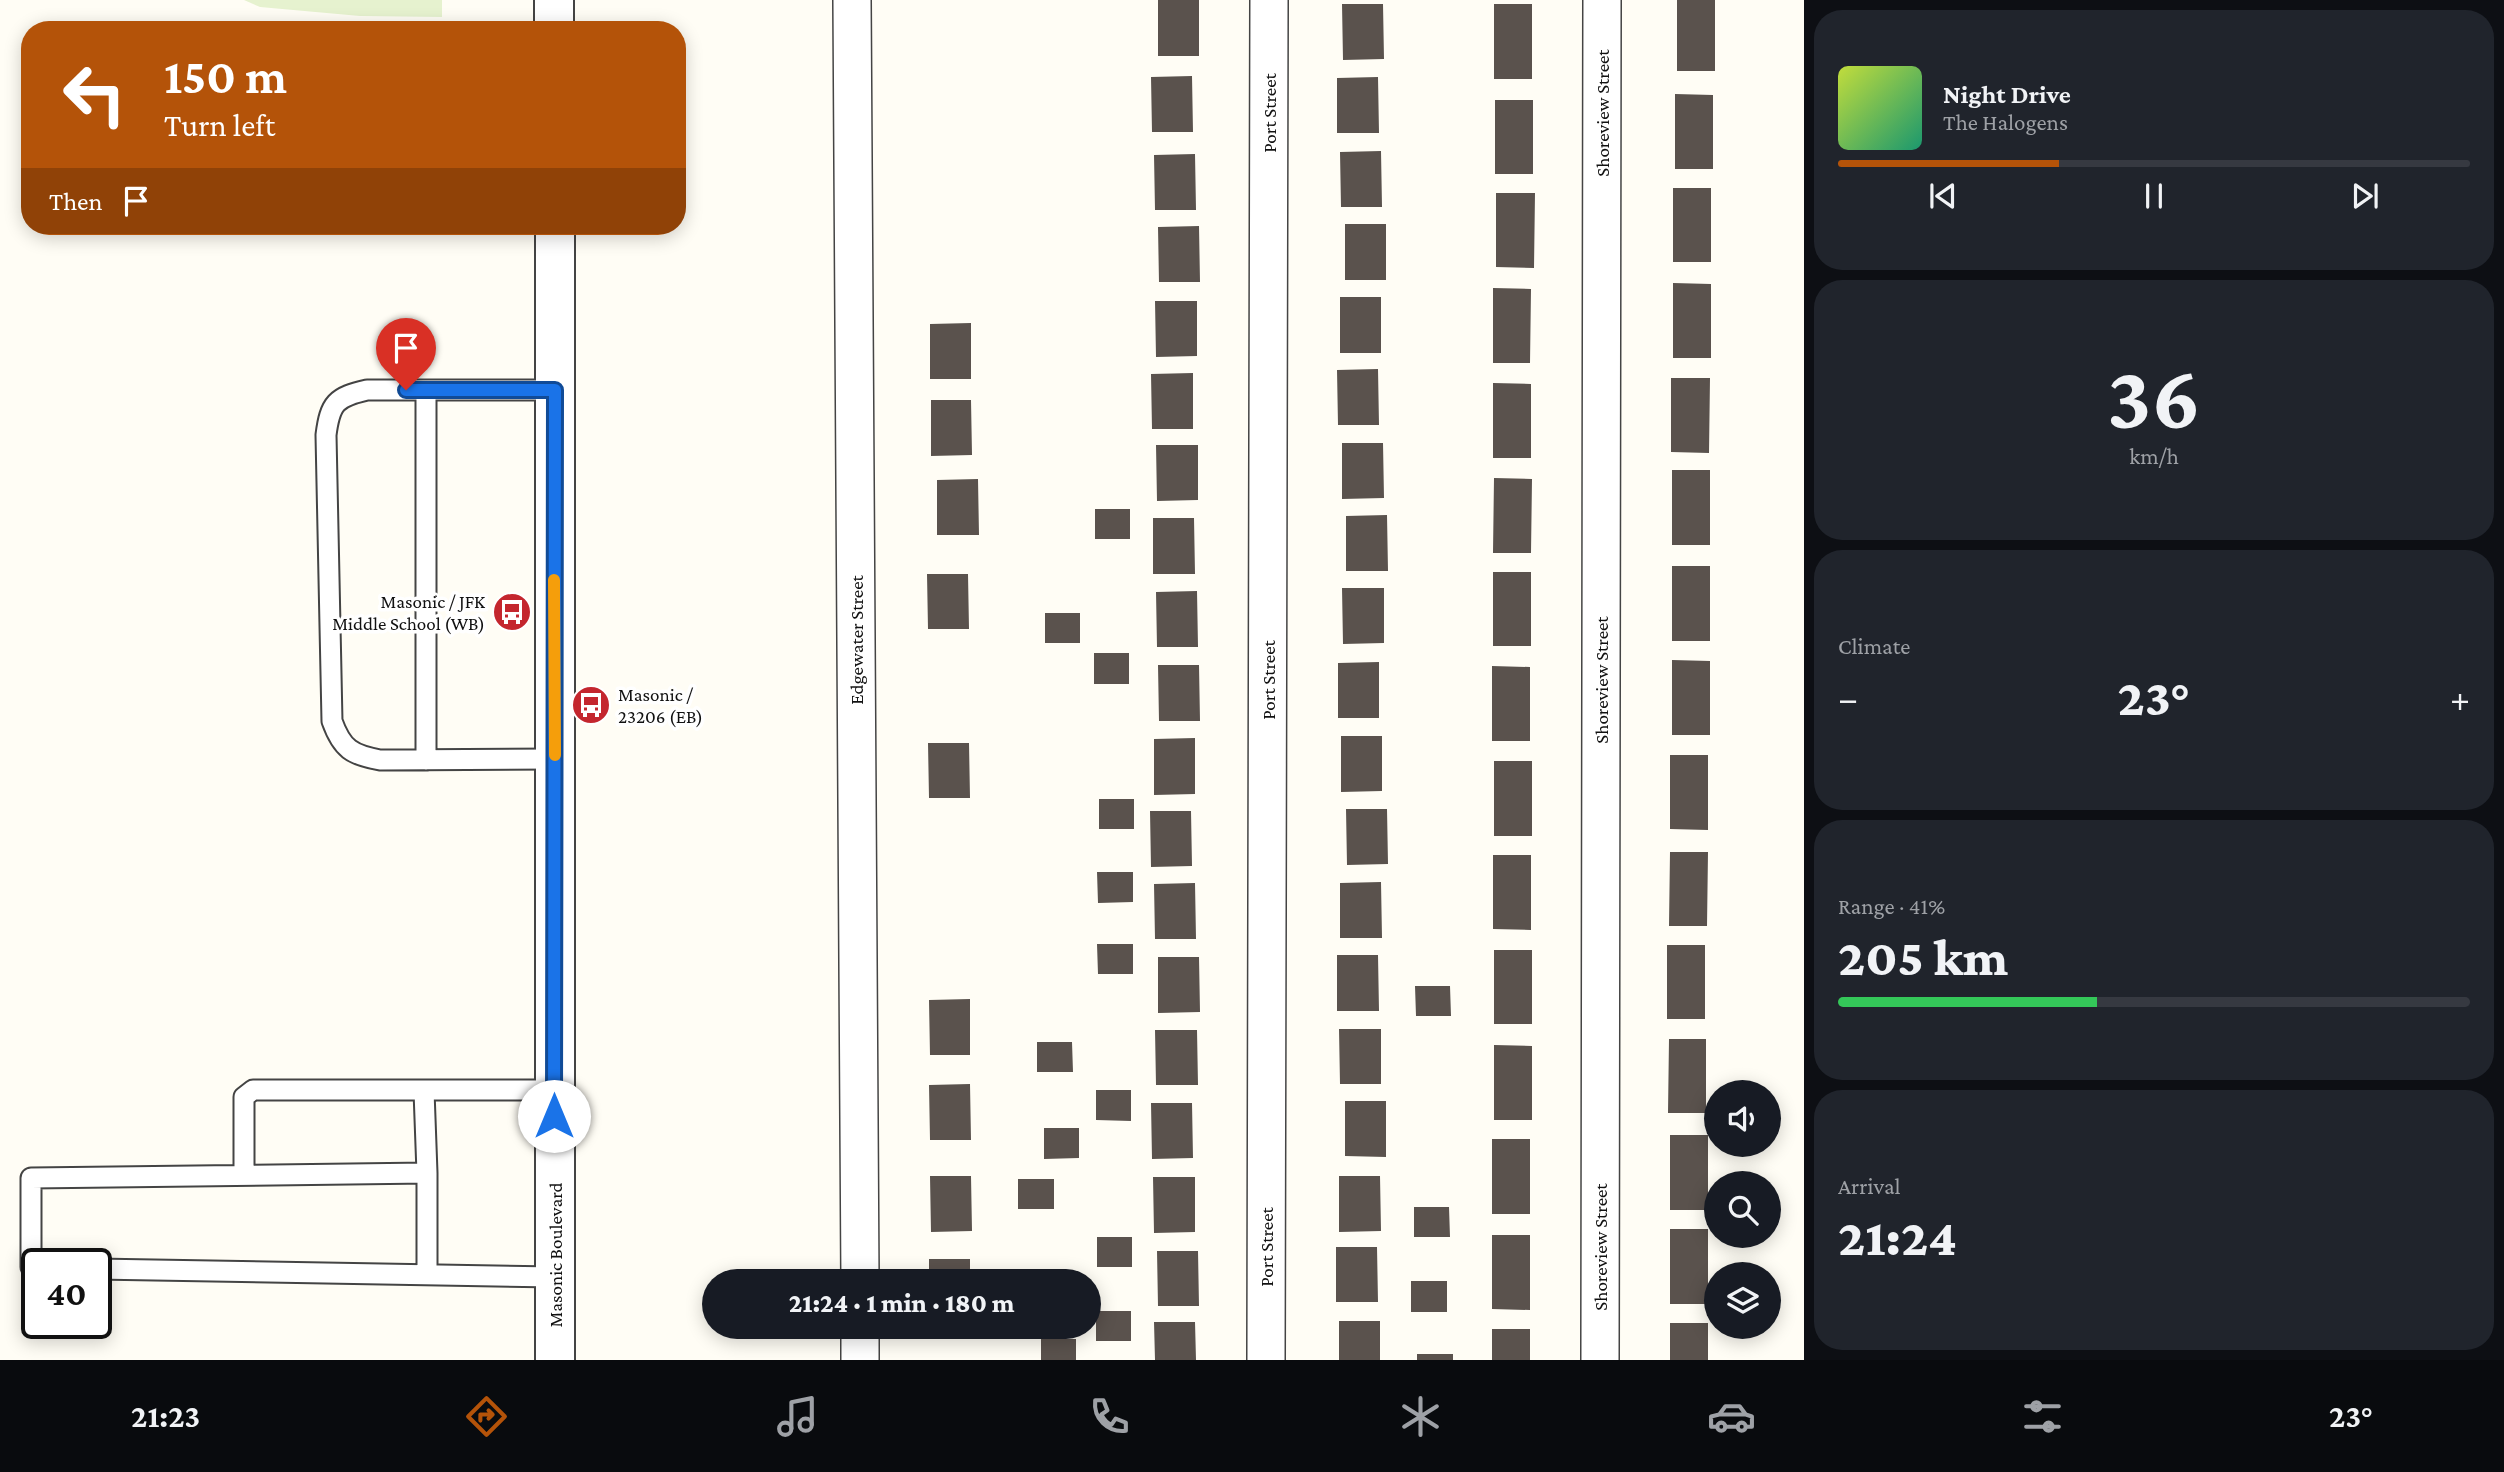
<!DOCTYPE html>
<html lang="en">
<head>
<meta charset="utf-8">
<style>
  :root { --surface:#171b24; --page:#20242c; --text:#f1f3f6; --muted:#9ea1a6; --line:#363941; --accent:#b45309 }
  body { margin:0; font-family:"Crimson Pro",serif; background:var(--page); color:var(--text); height:100vh; display:flex; flex-direction:column; font-size:26px; white-space:nowrap }
  * { box-sizing:border-box; margin:0 }
  p { font-size:23px; color:var(--muted) }
  .icon { flex:none; width:38px; height:38px; fill:none; stroke:currentColor; stroke-width:2; stroke-linecap:round; stroke-linejoin:round }
  .map { position:relative; flex:1; overflow:hidden }
  .details { display:flex; flex-direction:column; gap:10px; padding:10px; background:#0d0f14; width:700px }
  .details>* { flex:none }
  .hud { position:absolute; left:21px; top:21px; width:665px; height:214px; border-radius:28px; box-shadow:0 4px 18px #0003; background:#b45309; color:#fff; overflow:hidden }
  .buttons { position:absolute; left:1704px; top:1080px; display:grid; gap:14px }
  .buttons a { display:grid; place-items:center; width:77px; height:77px; border-radius:50%; background:var(--surface); box-shadow:0 4px 18px #0003; font-size:35px }
  .speed { position:absolute; left:21px; top:1248px; display:flex; gap:14px; font-size:35px; font-weight:700; text-align:center }
  .speed>* { display:grid; place-content:center; width:91px; height:91px; border-radius:50%; background:var(--surface); box-shadow:0 4px 18px #0003; line-height:1 }
  .speed .limit { border:4px solid #111; border-radius:10px; background:#fff; color:#111 }
  .pin { position:absolute; display:grid; place-items:center; width:60px; height:60px; color:#fff; margin:-72px -30px; border-radius:50% 50% 50% 0; rotate:-45deg; box-shadow:0 0 7px #0007 }
  .pin .icon { rotate:45deg }
  .me { position:absolute; width:77px; margin:-38px; rotate:0deg; stroke-linejoin:round; filter:drop-shadow(0 0 5px #0008) }
  .turn { display:flex; align-items:center; gap:24px; height:147px; padding:0 28px; font-size:32px }
  .turn .icon { width:91px; height:91px; stroke-width:2.5 }
  .turn b { display:block; font-size:49px; line-height:60px }
  .then { display:flex; align-items:center; height:66px; padding:0 28px; background:#0003; gap:14px; font-size:26px }
  .big { font-size:52px; font-weight:800; line-height:1.1 }
  .details .card { flex:1; display:flex; flex-direction:column; justify-content:center; gap:10px; min-width:0; padding:0 24px; border-radius:28px; background:var(--page) }
  .details .dial { align-items:center; gap:0 }
  .dial b { font-size:91px; line-height:1 }
  .song { display:flex; align-items:center; gap:21px }
  .cover { width:84px; height:84px; border-radius:10px; background:linear-gradient(135deg,hsl(70 70% 55%),hsl(160 70% 35%)) }
  .played { height:7px; border-radius:4px; background:linear-gradient(90deg,var(--accent) 35%,var(--line) 35%) }
  .keys { display:flex; justify-content:space-around; direction:ltr }
  .heat { display:flex; justify-content:space-between; align-items:center; font-size:38px; direction:ltr }
  .charge { height:10px; border-radius:5px; background:linear-gradient(90deg,#34c759 41%,var(--line) 0) }
  .trip { position:absolute; left:702px; top:1269px; width:399px; height:70px; border-radius:35px; background:var(--surface); box-shadow:0 4px 18px #0003; font-weight:800; line-height:70px; text-align:center }
  .tab-bar { display:flex; height:112px; justify-content:space-around; align-items:center; background:#090b0e; color:var(--muted) }
  .tab-bar .icon { width:49px; height:49px }
  .tab-bar .on { color:var(--accent) }
  .tab-bar b { font-size:32px; color:var(--text) }
  main { display:flex; flex:1; min-height:0 }
  .map>svg:first-child { display:block }
  .pitch { fill:#e6f2cf }
  .building { fill:#5a524d }
  .lines { fill:none; stroke-linecap:round; stroke-linejoin:round }
  .service-casing { stroke:#444; stroke-width:23 }
  .minor-casing { stroke:#444; stroke-width:40 }
  .tertiary-casing { stroke:#444; stroke-width:42 }
  .service { stroke:#fff; stroke-width:19 }
  .minor { stroke:#fff; stroke-width:37 }
  .tertiary { stroke:#fff; stroke-width:38 }
  .route-casing { stroke:#114b97; stroke-width:18 }
  .route { stroke:#1a73e8; stroke-width:12 }
  .slow { stroke:#f59e0b; stroke-width:12 }
  .labels { text-anchor:middle; stroke-width:7; stroke-linejoin:round; paint-order:stroke }
  .street-label { font-size:19px; fill:#111; stroke:#fff }
  .poi-label { font-size:19px; fill:#111; stroke:#fff; text-anchor:end }
</style>
</head>
<body>
<main>
<div class="map">
<svg width="1804" height="1360" viewBox="0 0 1804 1360">
  <rect width="100%" height="100%" fill="#fffdf5"/>
  <!-- pitch -->
  <path class="pitch" d="M244,0H442V17L360,16L260,7Z"/>
  <!-- building -->
  <path class="building" d="M1158,0H1199V56H1158Z
    M1677,0H1715V71H1677Z
    M1342,4H1383L1384,59L1343,60Z
    M1494,4H1532V79H1494Z
    M1192,76L1193,132H1152L1151,77Z
    M1378,77L1379,133H1337V78Z
    M1675,94L1713,95V169H1675Z
    M1495,100H1533V174H1495Z
    M1381,151L1382,207H1341L1340,152Z
    M1195,154L1196,210H1155L1154,155Z
    M1673,188H1711V262H1673Z
    M1496,193H1535L1534,268L1496,267Z
    M1345,224H1386V280H1345Z
    M1199,226L1200,282H1159L1158,227Z
    M1673,283L1711,284V358H1673Z
    M1493,288L1531,289L1530,363H1493Z
    M1340,297H1381V353H1340Z
    M1155,301H1197V356L1156,357Z
    M971,323V379H930V324Z
    M1378,369L1379,425H1338L1337,370Z
    M1193,373V429H1152L1151,374Z
    M1671,378H1710L1709,453L1671,452Z
    M1493,383L1531,384V458H1493Z
    M931,400H971L972,455L931,456Z
    M1342,443H1383L1384,498L1342,499Z
    M1156,445H1198V500L1157,501Z
    M1672,470H1710V545H1672Z
    M1494,478L1532,479L1531,553H1493Z
    M978,479L979,535H937V480Z
    M1095,509H1130V539H1095Z
    M1387,515L1388,571H1346V516Z
    M1153,518H1194L1195,574H1153Z
    M1672,566H1710V641H1672Z
    M1493,572H1531V646H1493Z
    M927,574H968L969,629H928Z
    M1342,588H1384V643L1343,644Z
    M1197,591L1198,647H1157L1156,592Z
    M1045,613H1080V643H1045Z
    M1094,653H1129V684H1094Z
    M1672,660L1710,661V735H1672Z
    M1379,662V718H1338V663Z
    M1158,665H1199L1200,721H1159Z
    M1492,666L1530,667V741H1492Z
    M1341,736H1382V791L1341,792Z
    M1195,738V794L1154,795V739Z
    M928,743H969L970,798H929Z
    M1670,755H1708V830L1670,829Z
    M1494,761H1532V836H1494Z
    M1099,799H1134V829H1099Z
    M1346,809H1387L1388,864L1347,865Z
    M1150,811H1191L1192,866L1151,867Z
    M1670,852H1708L1707,926H1669Z
    M1493,855H1531V930L1493,929Z
    M1097,872H1133V902L1098,903Z
    M1381,882L1382,938H1340V883Z
    M1195,883L1196,939H1155L1154,884Z
    M1097,944H1133V974H1098Z
    M1667,945H1705V1019H1667Z
    M1494,950H1532V1024H1494Z
    M1337,955H1378L1379,1011H1337Z
    M1158,957H1199L1200,1012L1158,1013Z
    M1415,986H1450L1451,1016H1416Z
    M970,999V1055H930L929,1000Z
    M1339,1029H1381V1084H1340Z
    M1155,1030H1197L1198,1085H1156Z
    M1669,1039H1706V1113H1668Z
    M1037,1042H1072L1073,1072H1037Z
    M1494,1045L1532,1046V1120H1494Z
    M970,1084L971,1140H930L929,1085Z
    M1096,1090H1131V1121L1096,1120Z
    M1345,1101H1386V1157L1345,1156Z
    M1151,1103H1192L1193,1158L1152,1159Z
    M1044,1128H1079V1158L1044,1159Z
    M1670,1135H1708V1210H1670Z
    M1492,1139H1530V1214H1492Z
    M930,1176H971L972,1231L931,1232Z
    M1339,1176H1380L1381,1231L1339,1232Z
    M1153,1177H1195V1232L1154,1233Z
    M1018,1179H1054V1209H1018Z
    M1414,1207H1449L1450,1237H1414Z
    M1670,1229H1708V1304H1670Z
    M1492,1235H1530V1310L1492,1309Z
    M1097,1237H1132V1267H1097Z
    M1336,1247H1377L1378,1302H1336Z
    M1157,1251H1198L1199,1306H1158Z
    M929,1259H970V1281H929Z
    M1411,1281H1447V1312H1411Z
    M1096,1311H1131V1341H1096Z
    M1339,1321H1380V1360H1339Z
    M1154,1322H1195L1196,1360H1155Z
    M1670,1323H1708V1360H1670Z
    M1492,1329H1530V1360H1492Z
    M1041,1339H1076V1360H1041Z
    M1417,1354H1453V1360H1417Z"/>
  <g class="lines">
    <defs>
      <path id="service" d="M555,390H367C336,397 330,403 326,435L332,721C342,749 352,755 380,760L555,759
        M426,760V390
        M424,1091L427,1173
        M244,1175V1097L253,1090H554
        M37,1267H31V1178L427,1173V1274
        M96,1269L555,1277"/>
      <path id="minor" d="M852,0L860,1281
        M860,1326V1360
        M1266,1360L1269,0
        M1600,1360L1602,0"/>
      <path id="tertiary" d="M554,0V30
        M555,226V1360"/>
    </defs>
    <!-- service casing -->
    <use href="#service" class="service-casing"/>
    <!-- minor casing -->
    <use href="#minor" class="minor-casing"/>
    <!-- tertiary casing -->
    <use href="#tertiary" class="tertiary-casing"/>
    <!-- service -->
    <use href="#service" class="service"/>
    <!-- minor -->
    <use href="#minor" class="minor"/>
    <!-- tertiary -->
    <use href="#tertiary" class="tertiary"/>
  </g>
  <g class="lines">
    <defs>
      <path id="route" d="M406,390H555L554,1116"/>
    </defs>
    <!-- route casing -->
    <use href="#route" class="route-casing"/>
    <!-- route -->
    <use href="#route" class="route"/>
    <!-- slow -->
    <path class="slow" d="M554,580L555,755"/>
  </g>
  <!-- icons -->
  <defs>
    <symbol id="bus-disc" viewBox="-11 -11 22 22"><circle r="9.5" fill="#c4262e" stroke="#fff"/><path d="M-5-6H5V4H4V6H2V4H-2V6H-4V4H-5ZM-3.5-4V0h7V-4ZM-3.5 1.2v1.5H-2V1.2ZM2 1.2v1.5H3.5V1.2Z" fill="#fff"/></symbol>
  </defs>
  <g fill-rule="evenodd">
    <use href="#bus-disc" x="490" y="590" width="44" height="44"/>
    <use href="#bus-disc" x="569" y="683" width="44" height="44"/>
  </g>
  <g class="labels">
    <!-- street labels -->
    <g class="street-label">
      <text transform="translate(1269 113) rotate(-90)" y="7">Port Street</text>
      <text transform="translate(1602 113) rotate(-90)" y="7">Shoreview Street</text>
      <text transform="translate(856 640) rotate(-90)" y="7">Edgewater Street</text>
      <text transform="translate(1268 680) rotate(-90)" y="7">Port Street</text>
      <text transform="translate(1601 680) rotate(-90)" y="7">Shoreview Street</text>
      <text transform="translate(1266 1247) rotate(-90)" y="7">Port Street</text>
      <text transform="translate(1600 1247) rotate(-90)" y="7">Shoreview Street</text>
      <text transform="translate(555 1255) rotate(-90)" y="7">Masonic Boulevard</text>
    </g>
    <!-- poi labels -->
    <g class="poi-label">
      <text x="485" y="608">Masonic / JFK<tspan x="485" dy="22">Middle School (WB)</tspan></text>
      <text x="618" y="701" text-anchor="start">Masonic /<tspan x="618" dy="22">23206 (EB)</tspan></text>
    </g>
  </g>
</svg>
<div class="buttons">
<a><svg class="icon" aria-label="sound" viewBox="0 0 24 24"><path d="M4 9h4l5-4v14l-5-4H4zM17 9q2 3 0 6"/></svg></a>
<a><svg class="icon" aria-label="search" viewBox="0 0 24 24"><circle cx="10" cy="10" r="6"/><path d="M15 15l6 6"/></svg></a>
<a><svg class="icon" aria-label="layers" viewBox="0 0 24 24"><path d="M12 4l9 5-9 5-9-5zM3 14l9 5 9-5"/></svg></a>
</div>
<div class="speed"><div class="limit">40</div></div>
<div class="pin" style="left:406px;top:390px;background:#d93025"><svg class="icon" aria-label="arrive" viewBox="0 0 24 24"><path d="M6 21V4h12l-3 4 3 4H6"/></svg></div>
<svg class="me" style="left:554px;top:1116px" viewBox="-20 -20 40 40"><circle r="19" fill="#fff"/><path d="M0-13L10 11 0 6-10 11z" fill="#1a73e8"/></svg>
<div class="trip">21:24 · 1 min · 180 m</div>
<div class="hud">
<div class="turn"><svg class="icon" aria-label="left" viewBox="0 0 24 24"><path d="M17 20v-9H6M10 6l-5 5 5 5"/></svg><div><b>150 m</b>Turn left</div></div>
<div class="then">Then<svg class="icon" aria-label="arrive" viewBox="0 0 24 24"><path d="M6 21V4h12l-3 4 3 4H6"/></svg></div>
</div>
</div>
<section class="details">
<div class="card">
<div class="song"><i class="cover"></i><div><b>Night Drive</b><p>The Halogens</p></div></div>
<div class="played"></div>
<div class="keys"><svg class="icon" aria-label="previous" viewBox="0 0 24 24"><path d="M18 5L8 12l10 7zM5 5v14"/></svg><svg class="icon" aria-label="pause" viewBox="0 0 24 24"><path d="M8 5v14M16 5v14"/></svg><svg class="icon" aria-label="next" viewBox="0 0 24 24"><path d="M6 5l10 7-10 7zM19 5v14"/></svg></div>
</div>
<div class="card dial"><b>36</b><p>km/h</p></div>
<div class="card"><p>Climate</p>
<div class="heat"><a>−</a><b class="big">23°</b><a>+</a></div>
</div>
<div class="card"><p>Range · 41%</p><b class="big">205 km</b><div class="charge"></div></div>
<div class="card"><p>Arrival</p><b class="big">21:24</b></div>
</section>
</main>
<nav class="tab-bar">
<b>21:23</b>
<svg class="icon on" aria-label="directions" viewBox="0 0 24 24"><path d="M12 3l9 9-9 9-9-9zM9 14v-3h6M13 9l2 2-2 2"/></svg>
<svg class="icon" aria-label="music" viewBox="0 0 24 24"><path d="M9 18V5l10-2v13"/><circle cx="6" cy="18" r="3"/><circle cx="16" cy="16" r="3"/></svg>
<svg class="icon" aria-label="phone" viewBox="0 0 24 24"><path d="M5 4h4l2 5-3 2q2 4 5 5l2-3 5 2v4C11 20 4 13 5 4z"/></svg>
<svg class="icon" aria-label="climate" viewBox="0 0 24 24"><path d="M12 3v18M4 7l16 10M4 17L20 7"/></svg>
<svg class="icon" aria-label="car" viewBox="0 0 24 24"><path d="M5 17H2v-5l4-1 3-4h7l3 4 3 1v5h-3M9 17h6M6 11h13"/><circle cx="7" cy="17" r="2"/><circle cx="17" cy="17" r="2"/></svg>
<svg class="icon" aria-label="filters" viewBox="0 0 24 24"><path d="M4 7h16M4 17h16"/><circle cx="9" cy="7" r="2"/><circle cx="15" cy="17" r="2"/></svg>
<b>23°</b>
</nav>
</body>
</html>
